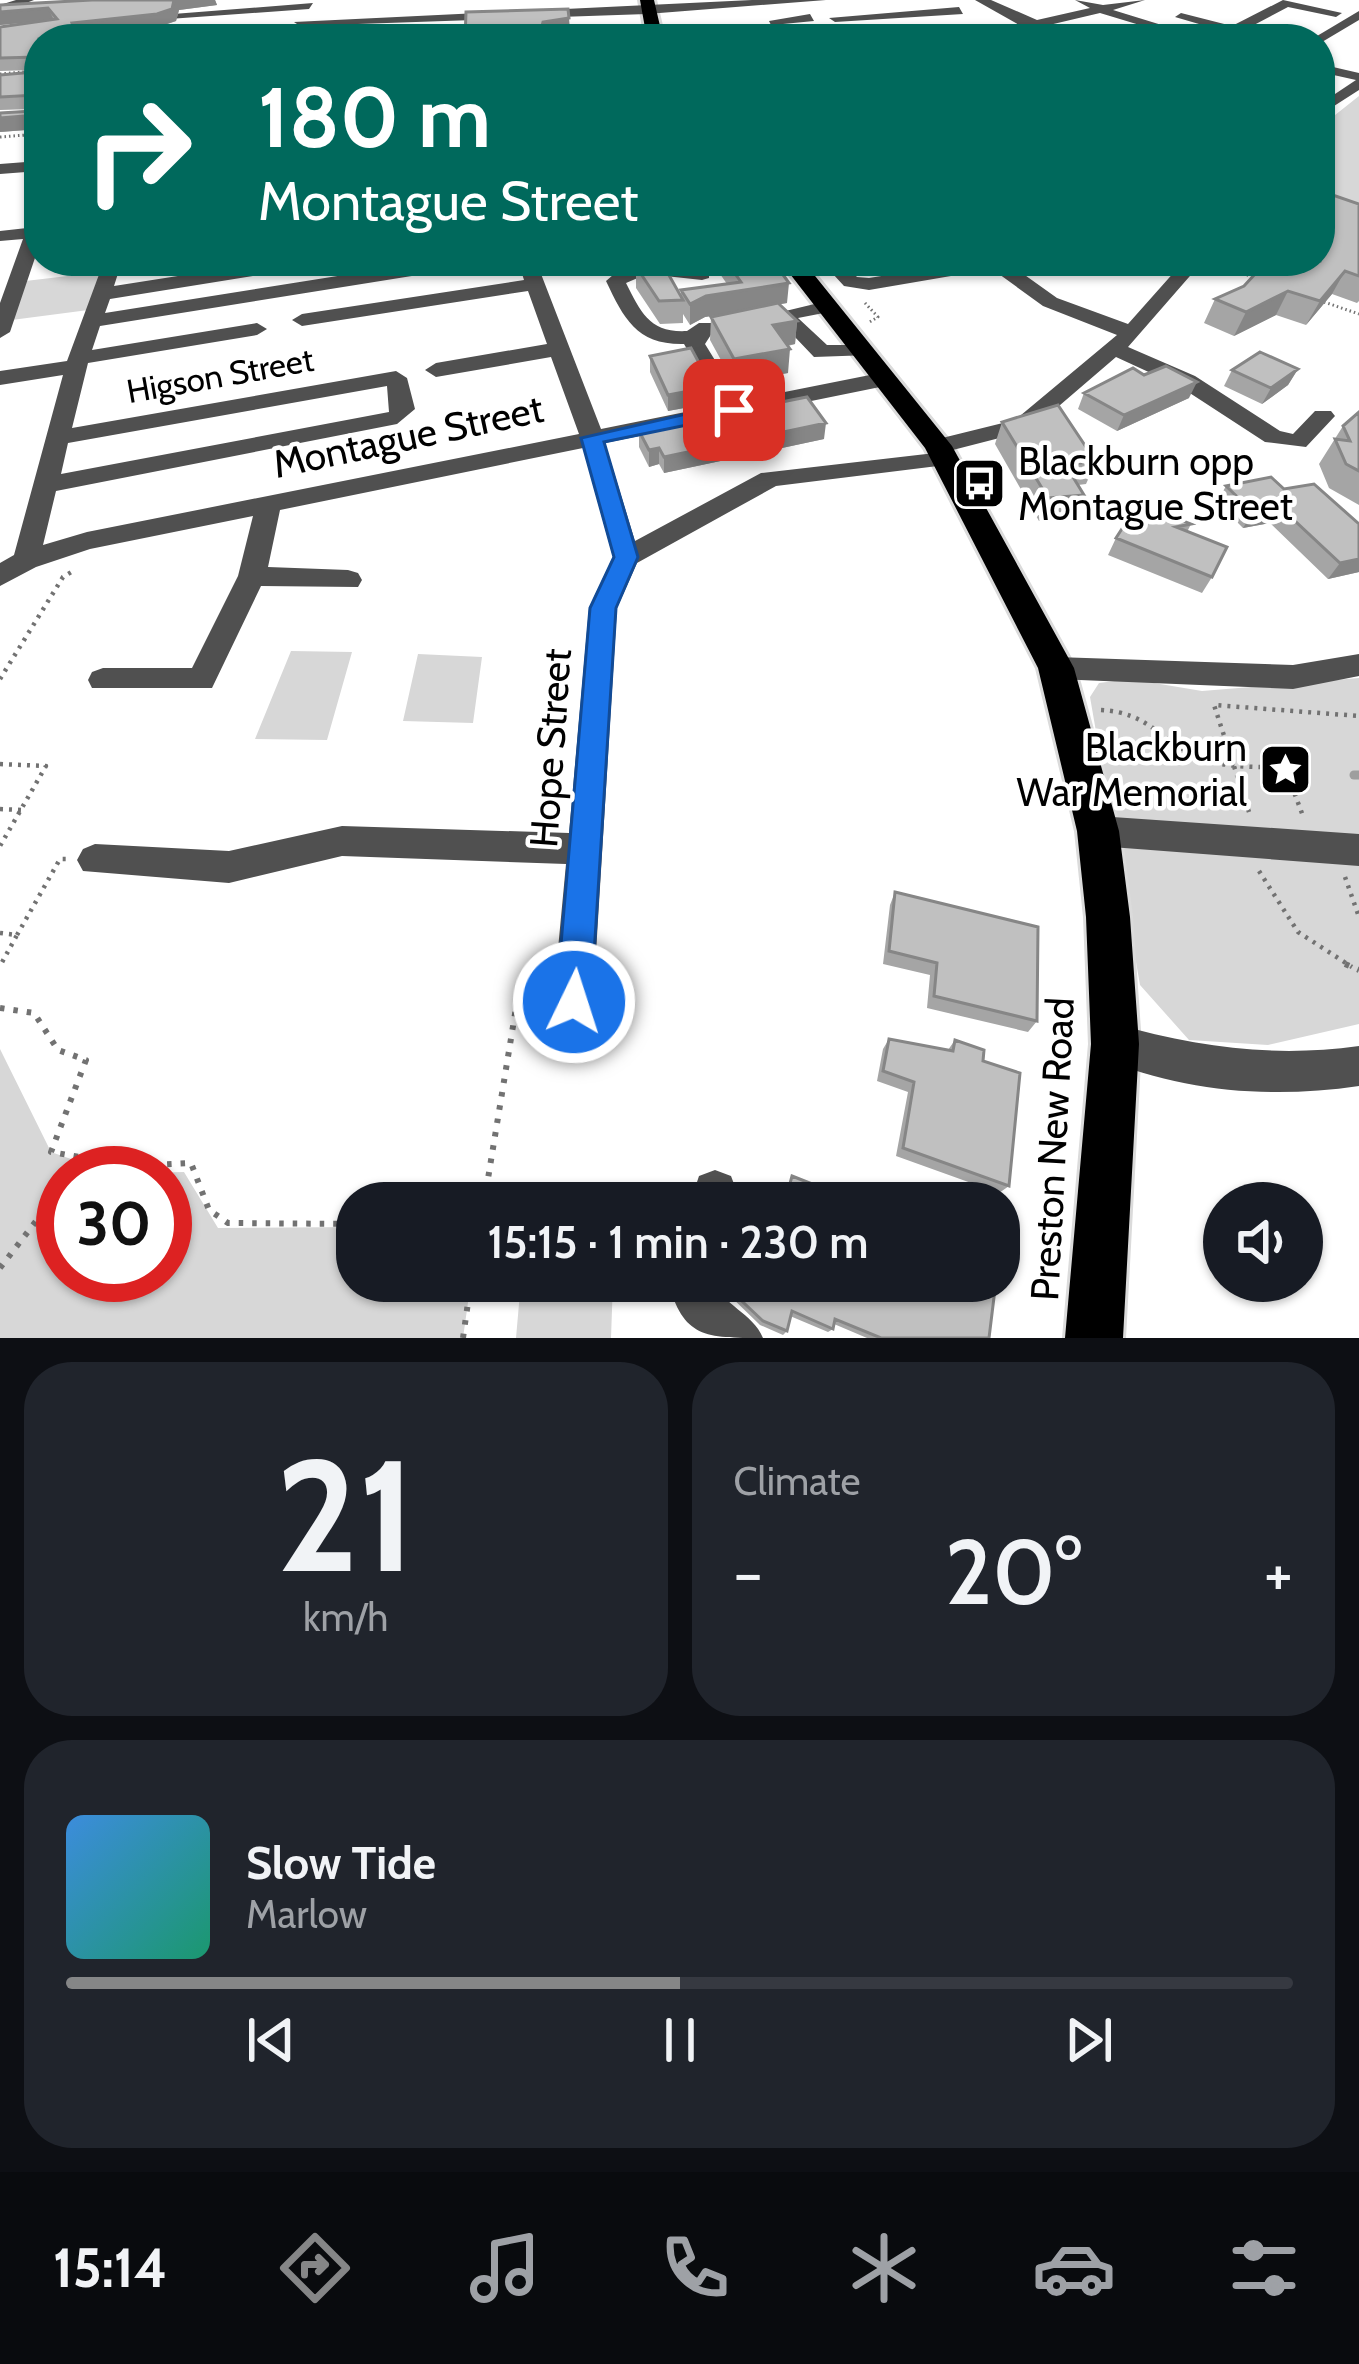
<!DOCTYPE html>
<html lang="en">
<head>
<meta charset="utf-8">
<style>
  :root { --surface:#171b24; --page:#20242c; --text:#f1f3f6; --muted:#9ea1a6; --line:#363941; --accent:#858687 }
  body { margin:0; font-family:Cabin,sans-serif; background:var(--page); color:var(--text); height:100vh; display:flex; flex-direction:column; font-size:45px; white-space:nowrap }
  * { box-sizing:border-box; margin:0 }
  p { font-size:39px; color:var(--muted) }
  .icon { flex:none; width:66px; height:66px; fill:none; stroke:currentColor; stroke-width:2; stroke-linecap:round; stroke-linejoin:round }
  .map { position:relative; height:1338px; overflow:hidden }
  .drawer { display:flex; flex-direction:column; gap:24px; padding:24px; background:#0d0f14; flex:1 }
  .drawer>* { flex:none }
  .hud { position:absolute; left:24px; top:24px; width:1311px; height:252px; border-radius:48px; box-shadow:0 3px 9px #0004; background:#00695c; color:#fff; overflow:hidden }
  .buttons { position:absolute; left:1203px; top:1182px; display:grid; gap:24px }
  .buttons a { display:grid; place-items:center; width:120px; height:120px; border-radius:50%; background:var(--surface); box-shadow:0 3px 9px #0004; font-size:60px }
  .speed { position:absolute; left:36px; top:1146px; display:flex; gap:24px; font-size:60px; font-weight:700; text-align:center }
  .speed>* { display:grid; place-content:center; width:156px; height:156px; border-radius:50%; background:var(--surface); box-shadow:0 3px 9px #0004; line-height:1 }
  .speed .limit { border:18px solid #d22; background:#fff; color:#111 }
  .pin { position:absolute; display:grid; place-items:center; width:102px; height:102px; color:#fff; margin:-51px; border-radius:24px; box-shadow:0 6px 18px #0006 }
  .me { position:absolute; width:132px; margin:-66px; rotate:4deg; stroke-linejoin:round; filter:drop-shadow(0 0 9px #0008) }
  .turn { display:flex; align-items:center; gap:42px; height:252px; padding:0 36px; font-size:54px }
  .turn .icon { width:156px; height:156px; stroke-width:2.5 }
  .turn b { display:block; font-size:84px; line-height:102px }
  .big { font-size:90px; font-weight:600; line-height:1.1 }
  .drawer .card { flex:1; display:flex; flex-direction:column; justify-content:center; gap:18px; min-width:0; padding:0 42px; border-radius:48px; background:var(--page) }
  .drawer .dial { align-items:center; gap:0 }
  .dial b { font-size:156px; line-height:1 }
  .song { display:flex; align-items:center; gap:36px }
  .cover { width:144px; height:144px; border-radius:18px; background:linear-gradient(135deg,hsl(210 70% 55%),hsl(160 70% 35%)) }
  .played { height:12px; border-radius:6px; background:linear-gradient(90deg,var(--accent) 50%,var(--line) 50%) }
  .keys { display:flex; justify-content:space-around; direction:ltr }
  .heat { display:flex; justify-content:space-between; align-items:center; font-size:66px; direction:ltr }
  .drawer .tiles { flex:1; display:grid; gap:24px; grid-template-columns:1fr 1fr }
  .card:last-child { grid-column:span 2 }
  .trip { position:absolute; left:336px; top:1182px; width:684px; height:120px; border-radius:48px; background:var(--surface); box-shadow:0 3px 9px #0004; font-weight:600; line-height:120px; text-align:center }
  .tabs { display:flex; height:192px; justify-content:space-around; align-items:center; background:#090b0e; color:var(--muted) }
  .tabs .icon { width:84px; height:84px }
  .tabs .active { color:var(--accent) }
  .tabs b { font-size:54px; color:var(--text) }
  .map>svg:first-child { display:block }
  .green { fill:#d7d7d7 }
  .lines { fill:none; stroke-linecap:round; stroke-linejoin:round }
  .stream { stroke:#9e9e9e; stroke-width:9 }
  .highway-casing { stroke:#dbdbdb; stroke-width:6 }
  .path-far2 { stroke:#727272; stroke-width:3; stroke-dasharray:1.5 3; stroke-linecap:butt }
  .path-far1 { stroke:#727272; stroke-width:4.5; stroke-dasharray:3 6; stroke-linecap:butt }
  .path { stroke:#727272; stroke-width:6; stroke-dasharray:4.5 9; stroke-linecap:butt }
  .minor { fill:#505050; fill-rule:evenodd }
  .highway { fill:#000; fill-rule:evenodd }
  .wall { fill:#a5a5a5 }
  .shaded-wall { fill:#868686 }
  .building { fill:#c0c0c0; stroke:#868686; stroke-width:3 }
  .route { fill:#1a73e8; stroke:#114b97; stroke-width:3 }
  .labels { text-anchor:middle; stroke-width:9; stroke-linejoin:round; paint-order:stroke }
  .far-street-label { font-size:33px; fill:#000; stroke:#fff }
  .street-label { font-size:39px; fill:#000; stroke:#fff }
  .poi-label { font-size:39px; fill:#000; stroke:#fff; text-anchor:start }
</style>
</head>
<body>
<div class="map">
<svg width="1359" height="1338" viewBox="0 0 1359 1338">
  <rect width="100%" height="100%" fill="#fff"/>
  <!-- green -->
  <path class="green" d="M1359,96V209L1320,193V127Z
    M110,271L96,309L4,321L17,282Z
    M291,651L352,652L327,740L255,739Z
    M418,654L482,657L473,723L403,721Z
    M1359,678V1024L1268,1045L1189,1040L1140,985L1090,697L1099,683L1130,679L1202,691Z
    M0,1049L51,1152L111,1173H63V1275H165V1173H144L184,1172L218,1228L357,1227V1281H471L463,1338H0Z
    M521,1281H613L611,1338H516Z"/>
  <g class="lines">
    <!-- stream -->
    <path class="stream" d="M1354,775H1359"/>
    <defs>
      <path id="highway" d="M640,0H654L663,39H647Z
        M780,261H803L952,446L1074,668L1119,831L1130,917L1139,1044L1123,1338H1065L1091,1044L1086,917L1077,831L1038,668L925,448Z"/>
    </defs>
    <!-- highway casing -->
    <use href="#highway" class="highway-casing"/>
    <!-- path-far2 -->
    <path class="path-far2" d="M0,74L35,71
      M0,137L39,134
      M1217,265L1257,278
      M1324,302L1359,314
      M865,303L878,317L868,323"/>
    <!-- path-far1 -->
    <path class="path-far1" d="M0,679L63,577L73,571
      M1101,710C1152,713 1159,742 1201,758C1227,769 1257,766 1285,768L1303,816
      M0,764L46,766L0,846
      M0,809L22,810
      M1249,812L1214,705L1359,716
      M1259,871L1298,932L1352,967
      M1345,877L1359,917
      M0,933L17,935L0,966
      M17,935L60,859H69"/>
    <!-- path -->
    <path class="path" d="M1345,964L1359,970
      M0,1008L34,1013L58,1050L86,1060L51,1152L130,1166L191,1163L209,1210L228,1223L357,1224
      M72,1173L83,1157
      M484,1203L516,1008L544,1005
      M0,1268L63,1186
      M463,1338L471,1281"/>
    <!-- minor -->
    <path class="minor" d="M16,0H34L0,13V5Z
      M752,0H826L647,14L300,26L294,22Z
      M975,0H991L1037,20L1090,8L1075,0L1103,5L1145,0L1113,10L1207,39H1186L1100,13L1028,30Z
      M1283,0L1342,13L1336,17L1288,7L1254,25L1307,39L1244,30L1227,39H1211L1223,31L1175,17L1181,13L1232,26Z
      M313,3L309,9L141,21L135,17Z
      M959,7L963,14L835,22L829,18Z
      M1359,11V20L1322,42L1312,39Z
      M810,14L814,21L783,24L790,39H778L769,21Z
      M982,25L986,32L928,36L922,32Z
      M1320,64L1359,73V90L1320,115V104L1356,80L1320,72Z
      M39,161V171L0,174V164Z
      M39,214V246L10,332L0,338V303L23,239L0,241V231L27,228L33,215Z
      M104,261H122L114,286L273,261H317L308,267L110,299L105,313L432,261H477L468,267L100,326L92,350L257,323L267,329L257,335L88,363L72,428L396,371L407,378L415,409L397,424L56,491L43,545L87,532L579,434L551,357L436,377L425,370L436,363L547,344L528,291L302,326L292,320L302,314L524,280L518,261H536L601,429L720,405L684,344C637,345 624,319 606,281L620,269L647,262L709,270V278L702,280L647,274L626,283C641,313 650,333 687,331L699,323H713L716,327L705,344L740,401L885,372L896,379L885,386L605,443L635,541L761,473L935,453L926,446L930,441L1015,420L1117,335L1043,306L992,269L869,290L844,286L821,261H841L857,277L869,278L974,261H1005L1057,298L1128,324L1184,261H1203L1128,347L1195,376L1280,431L1293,434L1315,411H1331L1335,416L1306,447L1265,442L1179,386L1116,357L1031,430L945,452L957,459L954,464L776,486L637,563L617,608L593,1002L587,1016L573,1022L559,1016L553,1002L566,864L342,856L229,883L83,871L77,860L83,849L95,844L229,851L342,826L569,833L589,608L613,557L583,448L280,510L268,567L348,570L358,573L362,580L358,587L261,586L212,688H92L88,680L92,672L103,668H192L238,576L253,516L90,549L36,567L0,586V563L14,555L63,375L0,385V371L67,361ZM387,386L389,412L61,474L68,443Z
      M582,261H600L606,272L589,276Z
      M827,301L837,307L834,311L798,318L827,345H870V355L814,357L773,314Z
      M1359,654V676L1293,689L1056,679L1045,676L1041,668L1045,660L1056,657L1293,665Z
      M1098,816L1359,834V866L1098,846L1086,842L1081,831L1086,820Z
      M1115,1024C1198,1047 1273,1058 1359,1046V1086C1271,1099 1183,1092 1101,1058L1095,1044L1101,1030Z
      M715,1170L731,1176L737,1192L734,1203H690L699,1176Z
      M668,1281H714C722,1305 753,1313 763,1338C705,1338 683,1338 668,1281Z"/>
    <!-- highway -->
    <use href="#highway" class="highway"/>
  </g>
  <!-- wall -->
  <path class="wall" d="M92,0H215L217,5L179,10L176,21L161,26L128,30L132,39H39V129L0,132L33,109L0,110V75L33,72L34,70L0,71V27L54,20L0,25V5Z
    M1359,204V301L1357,303L1332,294L1306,325L1276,315L1234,336L1204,323L1215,299L1244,286Z
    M622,261H661L681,297V290L727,284L711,261H773L787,303L780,304L797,321L795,344L788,346V373L733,382L710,340L711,317L740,311L705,317L690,325L683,314V323L660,324L636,288V263L624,265Z
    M650,356L704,388H700V405L668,411L650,372Z
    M1298,369L1288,385L1262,404L1224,386L1232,370Z
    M1084,393L1189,398L1117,431L1078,409Z
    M1359,412V505L1329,488L1319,464L1343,426Z
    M716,415L824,439L664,473L659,464L649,467L639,447V431Z
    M1002,422L1096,462L1086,484L1078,485L1084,495L1074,518L1039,521L995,444Z
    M1226,486L1284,489L1359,524V572L1328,579L1270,523L1243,528L1217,502Z
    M1191,524L1187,532L1212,577L1202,593L1108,555L1116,538Z
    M895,892L1037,1021L1028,1032L927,1008L930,975L883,964L890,905Z
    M889,1039L948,1050L955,1040L983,1061L1009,1186L999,1193L896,1156L908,1092L877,1081L883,1049Z
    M728,1281L989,1338H867L834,1324L833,1329L828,1332L790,1316L787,1331L783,1335L760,1325L725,1291Z"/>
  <!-- shaded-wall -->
  <path class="shaded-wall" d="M174,0H215L217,5L179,10L176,21L161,26L128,30L132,39L77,35L72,23Z
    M48,8L54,20L0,25V12Z
    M569,18L570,30H541L543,22Z
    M39,110V129L0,132V118Z
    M1345,271L1332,294L1306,325L1320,301Z
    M789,283L787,303L705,317L690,325V304L706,296Z
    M1288,291L1276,315L1234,336L1246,312Z
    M797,321L795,344L771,348L773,325Z
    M790,349L788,373L733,382L734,359Z
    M1298,369L1288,385L1262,404L1271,388Z
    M704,372V388L691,390V374Z
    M1197,382L1189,398L1117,431L1124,415Z
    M700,389V405L668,411V395Z
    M826,423L824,439L664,473V457Z
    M659,448V464L649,467V450Z
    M1280,507L1270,523L1243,528L1253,512Z
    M1359,559V572L1328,579L1340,563Z"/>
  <!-- building -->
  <path class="building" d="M92,0H174L172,9L157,14L72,23L75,31L128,29L121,39H39V110L36,115L0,118V113L33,111L36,95L0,97V75L33,72L36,57L0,58V27L57,19L48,8L0,12V5Z
    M568,9L569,18L543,22L541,30L573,31L574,39H465L466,12Z
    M1321,191L1359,204V276L1345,271L1320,301L1288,291L1246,312L1215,299L1244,286L1267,261H1320Z
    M637,261H661L683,300L659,301L635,265Z
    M726,261H773L789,283L706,296L690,304L681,290L741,282Z
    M778,303L797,321L773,325L790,349L734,359L711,317Z
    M691,348L704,372L691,374L700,389L668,395L650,356Z
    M1260,352L1298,369L1271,388L1232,370Z
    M1166,366L1197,382L1124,415L1084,393L1133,368L1144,375Z
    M807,397L826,423L664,457L659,448L649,450L639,431L713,410L716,415Z
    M1058,405L1096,462L1065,464L1084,495L1048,498L1002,422Z
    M1359,412V471L1346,464L1335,439L1350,441L1343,426Z
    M1271,477L1284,489L1314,484L1359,524V559L1340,563L1280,507L1253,512L1226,486Z
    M1138,504L1191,524L1176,527L1227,547L1212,577L1116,538Z
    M895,892L1038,927L1037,1021L934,996L937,963L889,951Z
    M889,1039L953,1051L955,1040L984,1050L983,1061L1020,1073L1009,1186L903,1148L914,1082L883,1071Z
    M792,1176L860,1203H799L786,1198Z
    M728,1281H996L989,1338H881L835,1319L833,1329L792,1311L787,1331L763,1321L726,1286Z"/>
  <!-- route -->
  <path class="route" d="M734,403L744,410L741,414L604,442L638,557L616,608L591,1002L586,1015L574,1020L561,1015L556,1002L590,608L614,557L581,438Z"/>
  <!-- icons -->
  <defs>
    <symbol id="bus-square" viewBox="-11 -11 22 22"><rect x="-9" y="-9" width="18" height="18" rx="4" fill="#000" stroke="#fff"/><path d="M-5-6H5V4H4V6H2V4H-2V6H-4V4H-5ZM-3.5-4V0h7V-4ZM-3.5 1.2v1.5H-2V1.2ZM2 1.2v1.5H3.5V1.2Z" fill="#fff"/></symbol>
    <symbol id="sight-square" viewBox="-11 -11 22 22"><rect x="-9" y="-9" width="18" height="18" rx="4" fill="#000" stroke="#fff"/><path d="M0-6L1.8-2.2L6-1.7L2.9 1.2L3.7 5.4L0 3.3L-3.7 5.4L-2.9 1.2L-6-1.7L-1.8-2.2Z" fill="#fff"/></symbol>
  </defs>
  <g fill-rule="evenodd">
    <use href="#bus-square" x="950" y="454" width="59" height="59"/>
    <use href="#sight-square" x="1256" y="740" width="59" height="59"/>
  </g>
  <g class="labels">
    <!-- far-street labels -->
    <g class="far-street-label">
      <text transform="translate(220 375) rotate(-10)" y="12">Higson Street</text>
    </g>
    <!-- street labels -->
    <g class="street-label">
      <text transform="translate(408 436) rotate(-12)" y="14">Montague Street</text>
      <text transform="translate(550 748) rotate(-86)" y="14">Hope Street</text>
      <text transform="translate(1052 1149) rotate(-87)" y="14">Preston New Road</text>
    </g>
    <!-- poi labels -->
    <g class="poi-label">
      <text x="1018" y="475">Blackburn opp<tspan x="1018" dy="45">Montague Street</tspan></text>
      <text x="1247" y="761" text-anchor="end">Blackburn<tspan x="1247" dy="45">War Memorial</tspan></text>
    </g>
  </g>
</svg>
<div class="buttons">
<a><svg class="icon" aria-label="sound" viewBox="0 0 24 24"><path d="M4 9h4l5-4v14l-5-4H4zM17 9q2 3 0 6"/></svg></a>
</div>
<div class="speed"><div class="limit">30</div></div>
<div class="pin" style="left:734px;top:410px;background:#d93025"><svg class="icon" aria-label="arrive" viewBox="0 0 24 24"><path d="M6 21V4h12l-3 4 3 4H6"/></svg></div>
<svg class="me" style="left:574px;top:1002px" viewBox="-20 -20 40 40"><circle r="17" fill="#1a73e8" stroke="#fff" stroke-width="3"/><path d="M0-11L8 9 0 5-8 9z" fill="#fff"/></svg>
<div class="trip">15:15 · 1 min · 230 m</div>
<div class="hud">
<div class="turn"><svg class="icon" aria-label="right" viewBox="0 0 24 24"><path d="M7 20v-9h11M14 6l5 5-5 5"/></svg><div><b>180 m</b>Montague Street</div></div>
</div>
</div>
<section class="drawer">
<div class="tiles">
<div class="card dial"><b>21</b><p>km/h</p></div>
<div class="card"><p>Climate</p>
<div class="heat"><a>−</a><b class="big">20°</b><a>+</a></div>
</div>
<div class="card">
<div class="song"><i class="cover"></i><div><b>Slow Tide</b><p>Marlow</p></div></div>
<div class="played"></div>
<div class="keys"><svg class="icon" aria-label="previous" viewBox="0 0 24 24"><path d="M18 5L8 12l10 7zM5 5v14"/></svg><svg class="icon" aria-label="pause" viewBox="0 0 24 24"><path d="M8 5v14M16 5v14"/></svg><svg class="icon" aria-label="next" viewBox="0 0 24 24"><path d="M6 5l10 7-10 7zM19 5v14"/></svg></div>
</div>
</div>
</section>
<nav class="tabs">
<b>15:14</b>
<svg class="icon active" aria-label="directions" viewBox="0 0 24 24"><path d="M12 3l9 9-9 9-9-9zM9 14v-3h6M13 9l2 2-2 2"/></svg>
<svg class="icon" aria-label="music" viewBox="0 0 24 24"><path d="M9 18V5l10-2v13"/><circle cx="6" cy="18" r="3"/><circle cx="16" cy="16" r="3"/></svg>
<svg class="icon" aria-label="phone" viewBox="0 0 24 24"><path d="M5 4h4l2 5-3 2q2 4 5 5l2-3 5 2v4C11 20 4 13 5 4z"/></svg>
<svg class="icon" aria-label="climate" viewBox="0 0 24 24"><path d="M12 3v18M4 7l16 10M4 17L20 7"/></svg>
<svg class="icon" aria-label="car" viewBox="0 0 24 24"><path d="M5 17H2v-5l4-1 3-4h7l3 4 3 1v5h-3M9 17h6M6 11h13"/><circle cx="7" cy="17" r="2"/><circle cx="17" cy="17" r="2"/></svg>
<svg class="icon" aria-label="filters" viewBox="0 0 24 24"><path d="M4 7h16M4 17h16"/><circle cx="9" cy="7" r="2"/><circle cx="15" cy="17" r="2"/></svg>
</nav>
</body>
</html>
